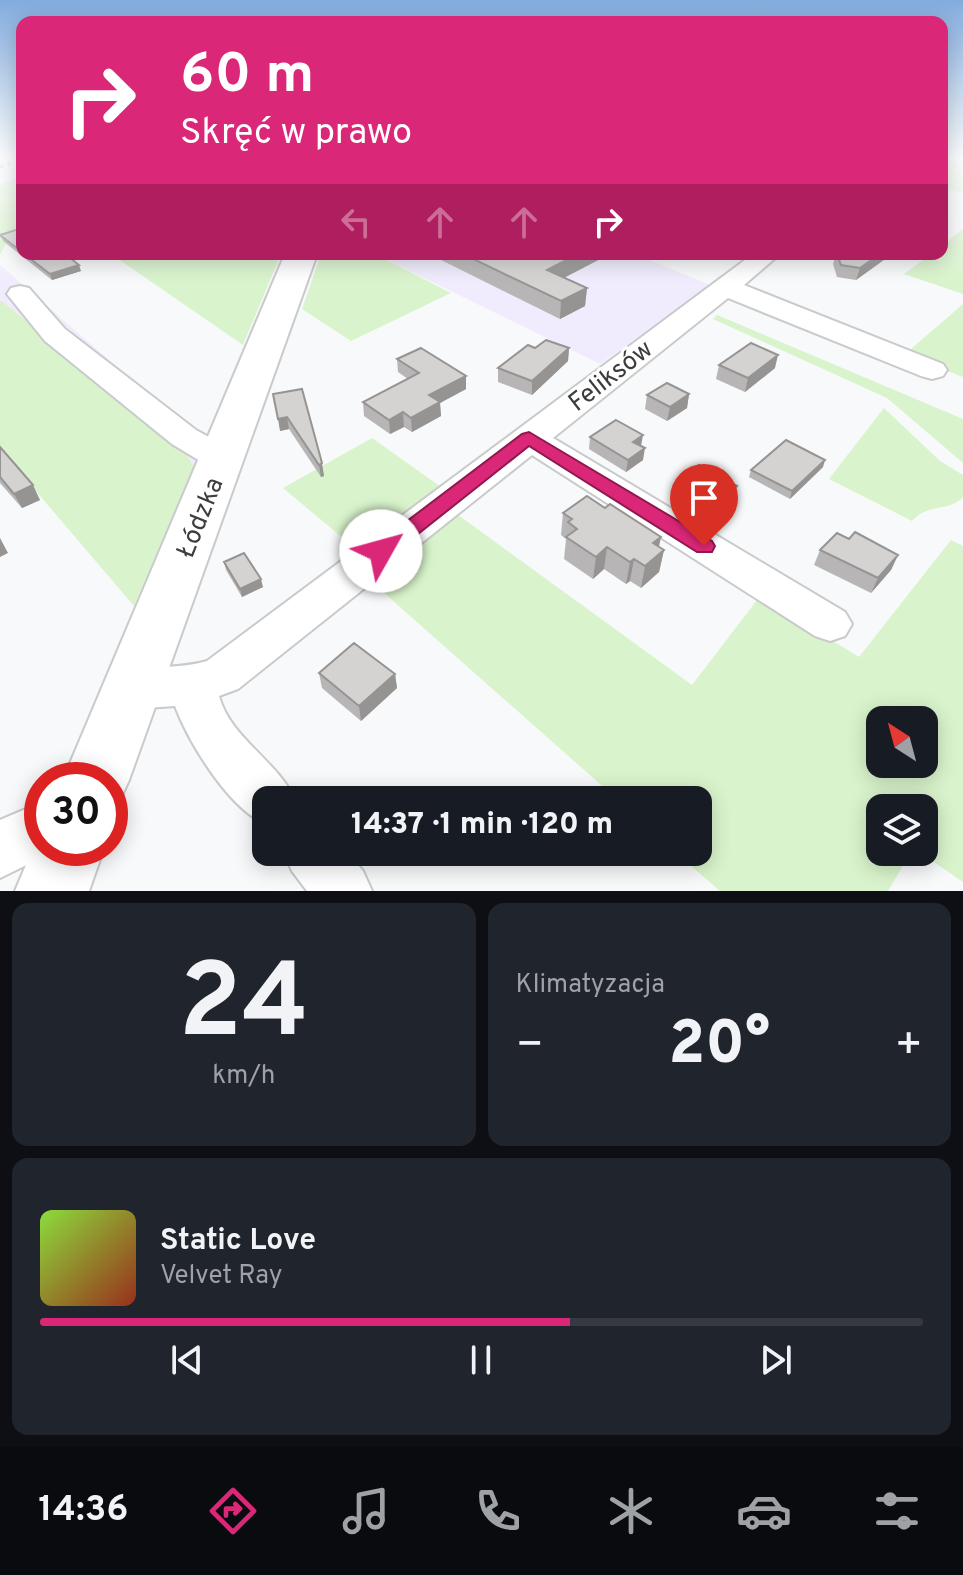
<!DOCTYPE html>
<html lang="pl">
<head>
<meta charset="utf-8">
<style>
  :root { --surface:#171b24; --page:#20242c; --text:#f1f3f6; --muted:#9ea1a6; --line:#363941; --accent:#db2777 }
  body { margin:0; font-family:Overpass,sans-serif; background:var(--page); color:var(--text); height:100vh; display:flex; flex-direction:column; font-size:30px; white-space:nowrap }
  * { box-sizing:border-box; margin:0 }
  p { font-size:26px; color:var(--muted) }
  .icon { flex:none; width:44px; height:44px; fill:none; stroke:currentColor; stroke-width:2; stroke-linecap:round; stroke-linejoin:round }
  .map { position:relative; height:891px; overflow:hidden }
  .drawer { display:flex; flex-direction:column; gap:12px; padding:12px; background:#0d0f14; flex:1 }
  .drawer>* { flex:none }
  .guide { position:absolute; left:16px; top:16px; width:932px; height:244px; border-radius:16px; box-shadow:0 4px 20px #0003; background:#db2777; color:#fff; overflow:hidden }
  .needle { width:52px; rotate:324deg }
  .controls { position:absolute; left:866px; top:706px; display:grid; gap:16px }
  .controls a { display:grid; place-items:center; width:72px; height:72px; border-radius:16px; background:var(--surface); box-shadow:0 4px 20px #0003; font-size:40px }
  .speed { position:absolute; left:24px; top:762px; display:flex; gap:16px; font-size:40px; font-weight:700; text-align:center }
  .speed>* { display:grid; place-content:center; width:104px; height:104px; border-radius:50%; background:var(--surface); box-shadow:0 4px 20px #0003; line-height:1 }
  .speed .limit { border:12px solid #d22; background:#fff; color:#111 }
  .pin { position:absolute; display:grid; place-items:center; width:68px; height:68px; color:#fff; margin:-82px -34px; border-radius:50% 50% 50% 0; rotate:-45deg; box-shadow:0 0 8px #0007 }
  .pin .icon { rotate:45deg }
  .me { position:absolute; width:88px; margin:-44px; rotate:52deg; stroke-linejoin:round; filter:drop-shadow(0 0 6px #0008) }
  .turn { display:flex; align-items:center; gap:28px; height:168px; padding:0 32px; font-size:36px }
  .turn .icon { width:104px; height:104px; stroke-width:2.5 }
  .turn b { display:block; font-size:56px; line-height:68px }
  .lanes { display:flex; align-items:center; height:76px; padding:0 32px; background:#0003; justify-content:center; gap:40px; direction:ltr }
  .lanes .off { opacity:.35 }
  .big { font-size:60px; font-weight:800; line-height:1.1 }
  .drawer .card { flex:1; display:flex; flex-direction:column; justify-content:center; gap:12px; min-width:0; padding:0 28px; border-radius:16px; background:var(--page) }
  .drawer .dial { align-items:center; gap:0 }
  .dial b { font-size:104px; line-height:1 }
  .song { display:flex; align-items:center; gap:24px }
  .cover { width:96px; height:96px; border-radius:12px; background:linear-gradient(135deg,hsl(90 70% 55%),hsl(10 70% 35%)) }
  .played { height:8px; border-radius:4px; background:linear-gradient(90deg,var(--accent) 60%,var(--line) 60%) }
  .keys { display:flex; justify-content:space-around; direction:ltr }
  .heat { display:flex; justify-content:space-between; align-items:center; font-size:44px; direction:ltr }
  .drawer .tiles { flex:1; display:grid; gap:12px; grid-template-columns:1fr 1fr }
  .card:last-child { grid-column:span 2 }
  .trip { position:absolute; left:252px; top:786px; width:460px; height:80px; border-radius:16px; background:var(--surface); box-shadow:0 4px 20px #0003; font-weight:800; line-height:80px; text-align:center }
  .tab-bar { display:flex; height:128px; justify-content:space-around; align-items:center; background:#090b0e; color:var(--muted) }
  .tab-bar .icon { width:56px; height:56px }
  .tab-bar .selected { color:var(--accent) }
  .tab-bar b { font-size:36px; color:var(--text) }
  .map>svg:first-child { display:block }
  .industrial { fill:#f0ecfd }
  .green { fill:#d9f4cc; fill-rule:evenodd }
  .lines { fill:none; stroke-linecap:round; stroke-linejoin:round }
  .minor-casing { stroke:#c8cacb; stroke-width:4 }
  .major-casing { stroke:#c8cacb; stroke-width:4 }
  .minor { fill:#fff; fill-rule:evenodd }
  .major { fill:#fff; fill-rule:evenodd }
  .rail { stroke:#6c6e6e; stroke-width:4; stroke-dasharray:3 5; stroke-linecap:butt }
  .wall { fill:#b7b5b5 }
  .shaded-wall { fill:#959493 }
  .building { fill:#d5d3d2; stroke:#959493; stroke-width:2 }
  .route { fill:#db2777; stroke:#8e194d; stroke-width:2 }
  .labels { text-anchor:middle; stroke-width:6; stroke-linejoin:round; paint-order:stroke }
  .street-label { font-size:26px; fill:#3c3d3d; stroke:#fff }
</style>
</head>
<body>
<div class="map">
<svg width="963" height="891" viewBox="0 0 963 891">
  <rect width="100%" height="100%" fill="#f7f9fa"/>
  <!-- industrial -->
  <path class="industrial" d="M375,254H635L710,285L600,364Z
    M0,265L203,442L194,466L182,448L0,302Z"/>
  <!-- green -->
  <path class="green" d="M942,159L963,164V193L942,187Z
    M22,175V223L11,234L0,255V185Z
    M963,229V294L904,274L931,254H942V246Z
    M111,254H281L243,345Z
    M321,254H375L451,293L351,341L302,309Z
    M2,301L182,448L194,466L134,606L0,449V302Z
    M963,304V377L890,349H911Z
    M717,315L963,419V463L887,398L713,319Z
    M884,408L940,461L963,475V497C948,513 929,502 912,521L829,479Z
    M372,438L441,487L356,549L283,488Z
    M450,509L692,685L757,600L773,604L859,657L951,540L963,546V882L919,852H924V808H880V852H911L888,891H720L675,852H698V800H618L365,576ZM880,720H924V764H880Z"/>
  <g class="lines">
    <defs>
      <path id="minor" d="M753,254H780L744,285L943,364L947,370L943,376L932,379L921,376L728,298L553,438L845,612L852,624L845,636L830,641L815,636L532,455L238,689L219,696C230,738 278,761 295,800H266V824C229,809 189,743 175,706L132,709L116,703L109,689L116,675C145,664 177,670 207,661Z
        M20,286L29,288L65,329L196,430L234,451L239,459L234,467L222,470L210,467L172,444L45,341L7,294L11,288Z
        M42,802V848H61L0,878V820Z
        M283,852H347L363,871L372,891H307L292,871Z"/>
      <path id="major" d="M285,254H317L129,780L119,802L110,806V780H63Z
        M42,827V848H104L89,891H15Z"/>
    </defs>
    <!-- minor casing -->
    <use href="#minor" class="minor-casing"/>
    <!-- major casing -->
    <use href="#major" class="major-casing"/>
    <!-- minor -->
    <use href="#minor" class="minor"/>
    <!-- major -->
    <use href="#major" class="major"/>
    <!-- rail -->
    <path class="rail" d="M0,167L21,158"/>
  </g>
  <!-- wall -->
  <path class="wall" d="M22,228V254H65L81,271L52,280L3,241L0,235Z
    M429,254H602V258L564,278L587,288L585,306L560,319Z
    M836,254H892L856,280L837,277L833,264Z
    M535,348H569L568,361L532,395L498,382V368Z
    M397,359L466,376V389L440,403L441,416L412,432L404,427L390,434L364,416L363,402L408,379L398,372Z
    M719,365L775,368L745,392L716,379Z
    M302,389L324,476L321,477L289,429L280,431Z
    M689,394L687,408L667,421L645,409L647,395Z
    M590,437L641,446L643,460L626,472L589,449Z
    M0,447L40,500L22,508L0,483Z
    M823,467L790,499L749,477L751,470Z
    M682,478L737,486L733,501L717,515L679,493Z
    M563,513L659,547L664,550L659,572L641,588L630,581L626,584L604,569L593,579L564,559L566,539L561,535Z
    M820,550L898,555L891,570L871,593L814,565Z
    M224,562L263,587L242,597L226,570Z
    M319,673L395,674L397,688L361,721L322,688Z"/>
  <!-- shaded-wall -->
  <path class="shaded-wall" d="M578,254H602V258L546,287L547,270Z
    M880,254H892L856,280L860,268Z
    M79,265L81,271L52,280L50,274Z
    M587,288L585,306L560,319L561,301Z
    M569,348L568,361L532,395V381Z
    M778,355L775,368L745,392L748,378Z
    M466,376V389L440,403L441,416L412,432L411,418L429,395Z
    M689,394L687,408L667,421L670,407Z
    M403,412L404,427L390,434L389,420Z
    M287,417L289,429L280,431L278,419Z
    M643,435L641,446L633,442Z
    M645,448L643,460L626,472L628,460Z
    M825,460L823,467L790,499L792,491Z
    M322,463L324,476L321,477L319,465Z
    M33,485L40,500L22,508L14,494Z
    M737,486L733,501L717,515L721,500Z
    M661,537L657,556L664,550L659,572L641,588L645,566L653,543Z
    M0,538L8,553L0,557Z
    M607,547L604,569L593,579L596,557Z
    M898,555L891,570L871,593L878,578Z
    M634,559L630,581L626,584L630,562Z
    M261,579L263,587L242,597L240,589Z
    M395,674L397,688L361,721L359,706Z"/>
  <!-- building -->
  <path class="building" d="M22,228V252L0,235Z
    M24,254H65L79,265L50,274Z
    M463,254H578L547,270L587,288L561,301Z
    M837,254H880L860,268L841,265Z
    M546,340L569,348L532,381L498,368L528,345L535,348Z
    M751,343L778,355L748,378L719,365Z
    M421,348L466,376L429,395L440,402L411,418L403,412L389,420L363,402L419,373L397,359Z
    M667,383L689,394L670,407L647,395Z
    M302,389L322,463L319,465L287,417L278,419L273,394Z
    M616,420L643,435L633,442L645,448L628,460L590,437Z
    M786,440L825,460L792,491L751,470Z
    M0,447L33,485L14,494L0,477Z
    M699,465L737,486L721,500L682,478Z
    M587,496L605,508L610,504L661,537L653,543L664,550L645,566L634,559L630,562L607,547L596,557L566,537L577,529L568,522L572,519L563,513Z
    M855,532L898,555L878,578L820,550L837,533L849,539Z
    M244,553L261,579L240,589L224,562Z
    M354,643L395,674L359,706L319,673Z"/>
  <!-- sky -->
  <linearGradient id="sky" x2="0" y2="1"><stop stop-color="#82acde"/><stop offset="0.56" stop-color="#fbfcfd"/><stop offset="1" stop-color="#fbfcfd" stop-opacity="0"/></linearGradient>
  <rect width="963" height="282" fill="url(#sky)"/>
  <!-- route -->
  <path class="route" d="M529,432L712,541L715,546L712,552H697L529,446L389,557H374L371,551L374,546L522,434Z"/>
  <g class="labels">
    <!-- street labels -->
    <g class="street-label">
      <text transform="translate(610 375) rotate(-38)" y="9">Feliksów</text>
      <text transform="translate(199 517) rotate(-68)" y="9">Łódzka</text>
    </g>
  </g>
</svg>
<div class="controls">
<a><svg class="needle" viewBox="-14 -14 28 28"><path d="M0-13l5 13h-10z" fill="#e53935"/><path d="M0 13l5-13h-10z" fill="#9ea1a6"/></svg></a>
<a><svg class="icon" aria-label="layers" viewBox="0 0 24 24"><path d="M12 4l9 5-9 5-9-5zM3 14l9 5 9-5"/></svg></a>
</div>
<div class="speed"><div class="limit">30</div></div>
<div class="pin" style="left:704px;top:546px;background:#d93025"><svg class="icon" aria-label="arrive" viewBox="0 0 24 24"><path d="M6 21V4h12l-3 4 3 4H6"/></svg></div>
<svg class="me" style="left:381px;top:551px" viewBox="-20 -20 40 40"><circle r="19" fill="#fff"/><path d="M0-13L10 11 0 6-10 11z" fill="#db2777"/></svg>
<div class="trip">14:37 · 1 min · 120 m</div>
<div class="guide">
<div class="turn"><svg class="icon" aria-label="right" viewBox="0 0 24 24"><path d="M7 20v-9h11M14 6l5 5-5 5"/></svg><div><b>60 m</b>Skręć w prawo</div></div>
<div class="lanes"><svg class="icon off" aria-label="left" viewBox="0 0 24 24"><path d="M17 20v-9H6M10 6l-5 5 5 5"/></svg><svg class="icon off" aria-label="ahead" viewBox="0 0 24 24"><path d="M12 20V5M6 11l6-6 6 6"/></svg><svg class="icon off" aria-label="ahead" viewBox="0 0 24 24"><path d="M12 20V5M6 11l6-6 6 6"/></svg><svg class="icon" aria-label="right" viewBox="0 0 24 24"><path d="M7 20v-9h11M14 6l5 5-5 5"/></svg></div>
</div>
</div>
<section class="drawer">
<div class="tiles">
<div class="card dial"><b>24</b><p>km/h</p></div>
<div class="card"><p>Klimatyzacja</p>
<div class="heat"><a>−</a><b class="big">20°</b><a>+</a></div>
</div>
<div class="card">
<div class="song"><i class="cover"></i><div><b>Static Love</b><p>Velvet Ray</p></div></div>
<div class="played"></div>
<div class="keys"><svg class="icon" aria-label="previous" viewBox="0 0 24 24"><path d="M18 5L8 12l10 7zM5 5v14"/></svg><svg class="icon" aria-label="pause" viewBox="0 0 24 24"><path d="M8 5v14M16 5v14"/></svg><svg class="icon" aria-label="next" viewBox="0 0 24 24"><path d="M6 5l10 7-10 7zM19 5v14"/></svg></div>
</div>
</div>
</section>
<nav class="tab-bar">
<b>14:36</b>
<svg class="icon selected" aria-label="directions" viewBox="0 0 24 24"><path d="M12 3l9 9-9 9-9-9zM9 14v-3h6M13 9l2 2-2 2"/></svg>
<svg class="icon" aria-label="music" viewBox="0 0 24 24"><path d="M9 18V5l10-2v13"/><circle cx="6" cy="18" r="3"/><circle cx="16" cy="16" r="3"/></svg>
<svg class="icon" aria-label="phone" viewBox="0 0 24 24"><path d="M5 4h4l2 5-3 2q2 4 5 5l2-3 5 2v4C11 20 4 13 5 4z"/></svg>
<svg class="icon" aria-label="climate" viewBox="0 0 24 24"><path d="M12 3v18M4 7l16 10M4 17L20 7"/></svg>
<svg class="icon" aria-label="car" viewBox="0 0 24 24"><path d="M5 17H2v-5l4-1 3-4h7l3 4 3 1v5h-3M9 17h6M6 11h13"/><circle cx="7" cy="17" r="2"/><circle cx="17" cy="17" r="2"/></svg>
<svg class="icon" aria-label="filters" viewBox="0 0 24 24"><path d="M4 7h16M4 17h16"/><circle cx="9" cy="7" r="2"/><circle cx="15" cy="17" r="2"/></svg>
</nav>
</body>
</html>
